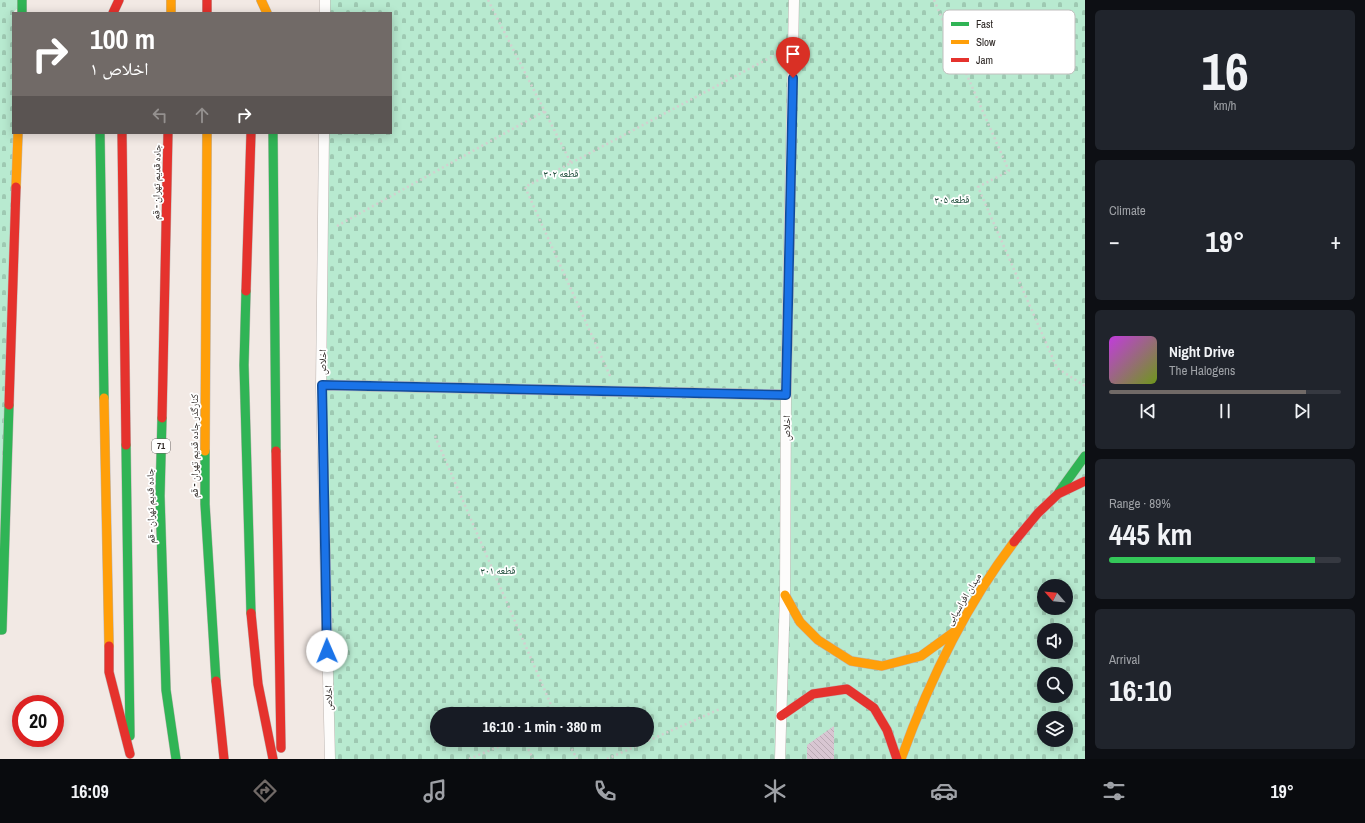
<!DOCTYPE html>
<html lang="en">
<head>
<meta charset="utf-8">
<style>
  :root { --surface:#171b24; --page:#20242c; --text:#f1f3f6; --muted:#9ea1a6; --line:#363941; --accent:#716a67 }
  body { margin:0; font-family:"Archivo Narrow","Noto Naskh Arabic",sans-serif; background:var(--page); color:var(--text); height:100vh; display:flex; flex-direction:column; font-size:15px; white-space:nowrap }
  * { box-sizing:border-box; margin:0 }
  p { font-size:13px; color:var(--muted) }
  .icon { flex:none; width:22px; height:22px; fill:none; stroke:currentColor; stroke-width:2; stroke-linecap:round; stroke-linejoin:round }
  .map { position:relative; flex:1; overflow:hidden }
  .drawer { display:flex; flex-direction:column; gap:10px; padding:10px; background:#0d0f14; width:280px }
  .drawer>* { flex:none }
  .guide { position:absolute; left:12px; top:12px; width:380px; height:122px; border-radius:0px; box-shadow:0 2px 10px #0003; background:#716a67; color:#fff; overflow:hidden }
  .needle { width:26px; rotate:297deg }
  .fabs { position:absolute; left:1037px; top:579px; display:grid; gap:8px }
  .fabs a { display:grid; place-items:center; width:36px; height:36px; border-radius:50%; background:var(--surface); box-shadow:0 2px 10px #0003; font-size:20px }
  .speed { position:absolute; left:12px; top:695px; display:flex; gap:8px; font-size:20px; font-weight:700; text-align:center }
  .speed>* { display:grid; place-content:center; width:52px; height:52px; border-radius:50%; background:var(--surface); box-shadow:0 2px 10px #0003; line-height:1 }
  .speed .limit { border:6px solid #d22; background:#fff; color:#111 }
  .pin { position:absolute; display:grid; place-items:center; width:34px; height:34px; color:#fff; margin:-41px -17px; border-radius:50% 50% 50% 0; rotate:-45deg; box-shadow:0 0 4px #0007 }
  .pin .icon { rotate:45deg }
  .me { position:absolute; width:44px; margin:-22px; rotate:359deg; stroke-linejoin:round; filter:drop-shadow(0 0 3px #0008) }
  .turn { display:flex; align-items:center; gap:14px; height:84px; padding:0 12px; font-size:18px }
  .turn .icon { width:52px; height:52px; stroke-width:2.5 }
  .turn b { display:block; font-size:28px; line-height:34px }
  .lanes { display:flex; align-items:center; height:38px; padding:0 12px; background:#0003; justify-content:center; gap:20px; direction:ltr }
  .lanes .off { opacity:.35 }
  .big { font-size:30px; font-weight:800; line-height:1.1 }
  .drawer .card { flex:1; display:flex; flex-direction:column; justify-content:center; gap:6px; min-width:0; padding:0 14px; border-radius:6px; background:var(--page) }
  .drawer .dial { align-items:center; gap:0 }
  .dial b { font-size:52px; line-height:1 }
  .song { display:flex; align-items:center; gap:12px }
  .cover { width:48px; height:48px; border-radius:6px; background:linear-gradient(135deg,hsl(290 70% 55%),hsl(80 70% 35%)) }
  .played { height:4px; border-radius:2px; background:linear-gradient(90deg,var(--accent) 85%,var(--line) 85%) }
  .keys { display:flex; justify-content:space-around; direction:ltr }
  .heat { display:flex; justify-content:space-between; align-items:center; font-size:22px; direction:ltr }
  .charge { height:6px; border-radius:3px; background:linear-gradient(90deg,#34c759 89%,var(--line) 0) }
  .trip { position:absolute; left:430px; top:707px; width:224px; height:40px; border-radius:20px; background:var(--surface); box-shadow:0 2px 10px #0003; font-weight:800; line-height:40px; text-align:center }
  .menu { display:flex; height:64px; justify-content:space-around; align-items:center; background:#090b0e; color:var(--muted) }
  .menu .icon { width:28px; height:28px }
  .menu .selected { color:var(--accent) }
  .menu b { font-size:18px; color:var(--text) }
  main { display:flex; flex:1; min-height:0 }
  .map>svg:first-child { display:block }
  .cemetery { fill:url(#cemetery-stones); fill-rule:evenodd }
  .building { fill:url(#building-back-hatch) }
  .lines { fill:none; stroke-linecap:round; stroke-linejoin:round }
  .lane-casing { stroke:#bdb6b2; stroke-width:11 }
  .fast-casing { stroke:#bdb6b2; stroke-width:10 }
  .slow-casing { stroke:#bdb6b2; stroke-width:10 }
  .jam-casing { stroke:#bdb6b2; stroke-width:10 }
  .path { stroke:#d3d0cf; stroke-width:2.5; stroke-dasharray:2 3; stroke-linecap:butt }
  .lane { stroke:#fdfcfb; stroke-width:10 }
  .fast { stroke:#30b455; stroke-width:9 }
  .slow { stroke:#ff9f0a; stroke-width:9 }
  .jam { stroke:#e5322d; stroke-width:9 }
  .route-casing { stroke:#114b97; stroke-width:10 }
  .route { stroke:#1a73e8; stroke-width:7 }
  .labels { text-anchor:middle; stroke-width:3.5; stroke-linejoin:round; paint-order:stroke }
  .shield { fill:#fff; stroke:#6b6765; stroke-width:1 }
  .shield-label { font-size:9px; font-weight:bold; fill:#2c2623 }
  .park-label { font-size:10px; fill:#164734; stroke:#fff }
  .street-label { font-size:10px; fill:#2c2623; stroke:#fff }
  .key { fill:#fff; stroke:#c0bebd; stroke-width:1 }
  .key-label { font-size:11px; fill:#2c2623 }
</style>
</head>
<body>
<main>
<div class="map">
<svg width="1085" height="759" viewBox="0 0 1085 759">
  <defs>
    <pattern id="cemetery-stones" width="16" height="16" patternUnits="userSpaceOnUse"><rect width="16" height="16" fill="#b8ead0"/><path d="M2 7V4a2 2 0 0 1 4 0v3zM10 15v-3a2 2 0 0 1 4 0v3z" fill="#9ec9b2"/></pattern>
    <pattern id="building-back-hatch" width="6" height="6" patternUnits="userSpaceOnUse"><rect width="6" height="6" fill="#d8c6d2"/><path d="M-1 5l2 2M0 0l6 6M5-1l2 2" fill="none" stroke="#baaab4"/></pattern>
  </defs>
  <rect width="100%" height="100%" fill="#f2e9e4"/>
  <!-- cemetery -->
  <path class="cemetery" d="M0,0H25L13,13V133L0,630Z
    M324,0H1085V759H329L325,133H391V13H324ZM1044,586H1066V608H1044ZM1044,630H1066V652H1044ZM1044,674H1066V696H1044ZM437,714H647V740H437ZM1044,718H1066V740H1044Z"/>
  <!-- building -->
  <path class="building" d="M834,726V759H807V745Z"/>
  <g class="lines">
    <defs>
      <path id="lane" d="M325,13V0
        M324,133L321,385L330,759
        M321,385L786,395
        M780,759L785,595L786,395L794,0"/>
      <path id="fast" d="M22,0V13
        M100,133L104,398
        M273,133L276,451
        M246,291L244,365L251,613
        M162,418L160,496L166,690L176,759
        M126,445L130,736
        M205,451V504L216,681
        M1059,492L1085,456
        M0,630H2L9,405"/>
      <path id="slow" d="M171,0V13
        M261,0L267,13
        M16,187L18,133
        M104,398L109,646
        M205,451L207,133
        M785,595L800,622L818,640L851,661L882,666L921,656L954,632
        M901,759C929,681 964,608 1014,542"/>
      <path id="jam" d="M207,0V13
        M113,13L119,0
        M122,133L126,445
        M246,291L251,133
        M9,405L16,187
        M162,418L168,133
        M276,451L281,748
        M1014,542L1038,513L1058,494L1085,481
        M251,613L258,684L273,759
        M109,646V672L130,754
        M216,681L224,759
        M781,716L813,694L847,689L874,708L887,730L897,759"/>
    </defs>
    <!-- lane casing -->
    <use href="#lane" class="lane-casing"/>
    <!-- fast casing -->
    <use href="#fast" class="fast-casing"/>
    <!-- slow casing -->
    <use href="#slow" class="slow-casing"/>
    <!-- jam casing -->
    <use href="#jam" class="jam-casing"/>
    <!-- path -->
    <path class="path" d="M488,0L571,163L525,187L611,378
      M934,0L1009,171L978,187L1057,368L1085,386
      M571,163L779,53
      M337,226L545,111
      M435,436L555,714
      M524,740L533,759
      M567,740L577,759
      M469,759L515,740
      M607,759L720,709"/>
    <!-- lane -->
    <use href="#lane" class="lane"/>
    <!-- fast -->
    <use href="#fast" class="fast"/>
    <!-- slow -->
    <use href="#slow" class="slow"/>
    <!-- jam -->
    <use href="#jam" class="jam"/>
  </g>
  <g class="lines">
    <defs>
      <path id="route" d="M327,651L322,385L786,395L793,78"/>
    </defs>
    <!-- route casing -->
    <use href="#route" class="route-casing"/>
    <!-- route -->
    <use href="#route" class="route"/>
  </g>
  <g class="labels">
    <!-- shield labels -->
    <rect class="shield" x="152" y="439" width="18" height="14" rx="3"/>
    <g class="shield-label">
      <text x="161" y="449">71</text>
    </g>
    <!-- park labels -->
    <g class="park-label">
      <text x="561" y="177">قطعه ۳۰۲</text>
      <text x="952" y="203">قطعه ۳۰۵</text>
      <text x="498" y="574">قطعه ۳۰۱</text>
    </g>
    <!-- street labels -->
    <g class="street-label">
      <text transform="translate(156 182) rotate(-89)" y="4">جاده قدیم تهران - قم</text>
      <text transform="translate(322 362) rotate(-90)" y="4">اخلاص</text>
      <text transform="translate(786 428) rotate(-90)" y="4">اخلاص</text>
      <text transform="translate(194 446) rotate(-90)" y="4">کنارگذر جاده قدیم تهران - قم</text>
      <text transform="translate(150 506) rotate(-91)" y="4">جاده قدیم تهران - قم</text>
      <text transform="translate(963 599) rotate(-59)" y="4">میدان افراسیابی</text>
      <text transform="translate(328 698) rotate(-91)" y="4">اخلاص</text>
    </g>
  </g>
  <!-- legend -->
  <rect x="943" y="10" width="132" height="64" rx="6" class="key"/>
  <rect x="951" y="22" width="18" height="4" fill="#30b455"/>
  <rect x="951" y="40" width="18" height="4" fill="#ff9f0a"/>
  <rect x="951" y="58" width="18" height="4" fill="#e5322d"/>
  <g class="key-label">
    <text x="976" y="28">Fast</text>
    <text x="976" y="46">Slow</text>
    <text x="976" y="64">Jam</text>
  </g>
</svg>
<div class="fabs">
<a><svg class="needle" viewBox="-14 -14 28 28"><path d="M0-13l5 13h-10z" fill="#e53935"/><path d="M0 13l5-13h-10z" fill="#9ea1a6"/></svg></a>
<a><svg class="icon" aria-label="sound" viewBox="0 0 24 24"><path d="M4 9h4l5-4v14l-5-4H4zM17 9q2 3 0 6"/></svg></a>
<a><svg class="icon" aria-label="search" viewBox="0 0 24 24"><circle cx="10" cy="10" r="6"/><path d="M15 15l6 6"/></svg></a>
<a><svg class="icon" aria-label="layers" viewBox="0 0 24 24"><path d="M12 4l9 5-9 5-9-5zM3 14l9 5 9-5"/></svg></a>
</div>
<div class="speed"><div class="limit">20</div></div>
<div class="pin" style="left:793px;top:78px;background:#d93025"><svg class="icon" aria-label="arrive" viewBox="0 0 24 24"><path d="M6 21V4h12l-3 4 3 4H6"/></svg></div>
<svg class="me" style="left:327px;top:651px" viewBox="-20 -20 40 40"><circle r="19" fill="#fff"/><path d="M0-13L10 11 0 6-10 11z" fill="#1a73e8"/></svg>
<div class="trip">16:10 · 1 min · 380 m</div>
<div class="guide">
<div class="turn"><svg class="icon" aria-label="right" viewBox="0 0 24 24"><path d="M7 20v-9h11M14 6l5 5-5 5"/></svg><div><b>100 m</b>اخلاص ۱</div></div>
<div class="lanes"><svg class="icon off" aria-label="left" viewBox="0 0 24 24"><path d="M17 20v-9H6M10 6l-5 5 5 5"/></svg><svg class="icon off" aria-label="ahead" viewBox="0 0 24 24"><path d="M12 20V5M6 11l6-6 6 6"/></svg><svg class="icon" aria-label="right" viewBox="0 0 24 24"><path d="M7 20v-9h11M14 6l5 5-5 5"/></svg></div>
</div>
</div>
<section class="drawer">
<div class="card dial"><b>16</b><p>km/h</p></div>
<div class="card"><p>Climate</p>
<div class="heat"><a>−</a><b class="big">19°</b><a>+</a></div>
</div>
<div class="card">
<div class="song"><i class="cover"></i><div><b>Night Drive</b><p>The Halogens</p></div></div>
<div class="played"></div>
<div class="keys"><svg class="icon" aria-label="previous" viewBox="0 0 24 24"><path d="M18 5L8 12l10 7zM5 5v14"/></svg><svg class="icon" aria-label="pause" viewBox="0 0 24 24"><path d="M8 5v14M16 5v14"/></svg><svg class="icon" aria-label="next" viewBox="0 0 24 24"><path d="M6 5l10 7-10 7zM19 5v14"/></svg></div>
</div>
<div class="card"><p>Range · 89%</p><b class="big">445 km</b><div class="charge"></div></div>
<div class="card"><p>Arrival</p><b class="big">16:10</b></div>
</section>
</main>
<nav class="menu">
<b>16:09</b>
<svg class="icon selected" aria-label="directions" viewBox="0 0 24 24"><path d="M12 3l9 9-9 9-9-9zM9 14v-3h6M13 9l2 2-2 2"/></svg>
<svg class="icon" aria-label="music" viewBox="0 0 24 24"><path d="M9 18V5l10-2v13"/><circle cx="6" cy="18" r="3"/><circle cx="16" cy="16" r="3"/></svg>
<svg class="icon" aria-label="phone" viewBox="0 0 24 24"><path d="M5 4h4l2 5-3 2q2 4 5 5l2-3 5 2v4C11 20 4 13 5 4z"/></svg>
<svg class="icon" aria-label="climate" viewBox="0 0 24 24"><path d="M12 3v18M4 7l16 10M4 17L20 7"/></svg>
<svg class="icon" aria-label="car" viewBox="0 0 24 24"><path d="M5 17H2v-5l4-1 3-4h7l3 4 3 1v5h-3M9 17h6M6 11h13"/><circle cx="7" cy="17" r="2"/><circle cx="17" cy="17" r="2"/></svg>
<svg class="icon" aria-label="filters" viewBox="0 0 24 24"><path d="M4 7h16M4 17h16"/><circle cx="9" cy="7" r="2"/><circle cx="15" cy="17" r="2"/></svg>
<b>19°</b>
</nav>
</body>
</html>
